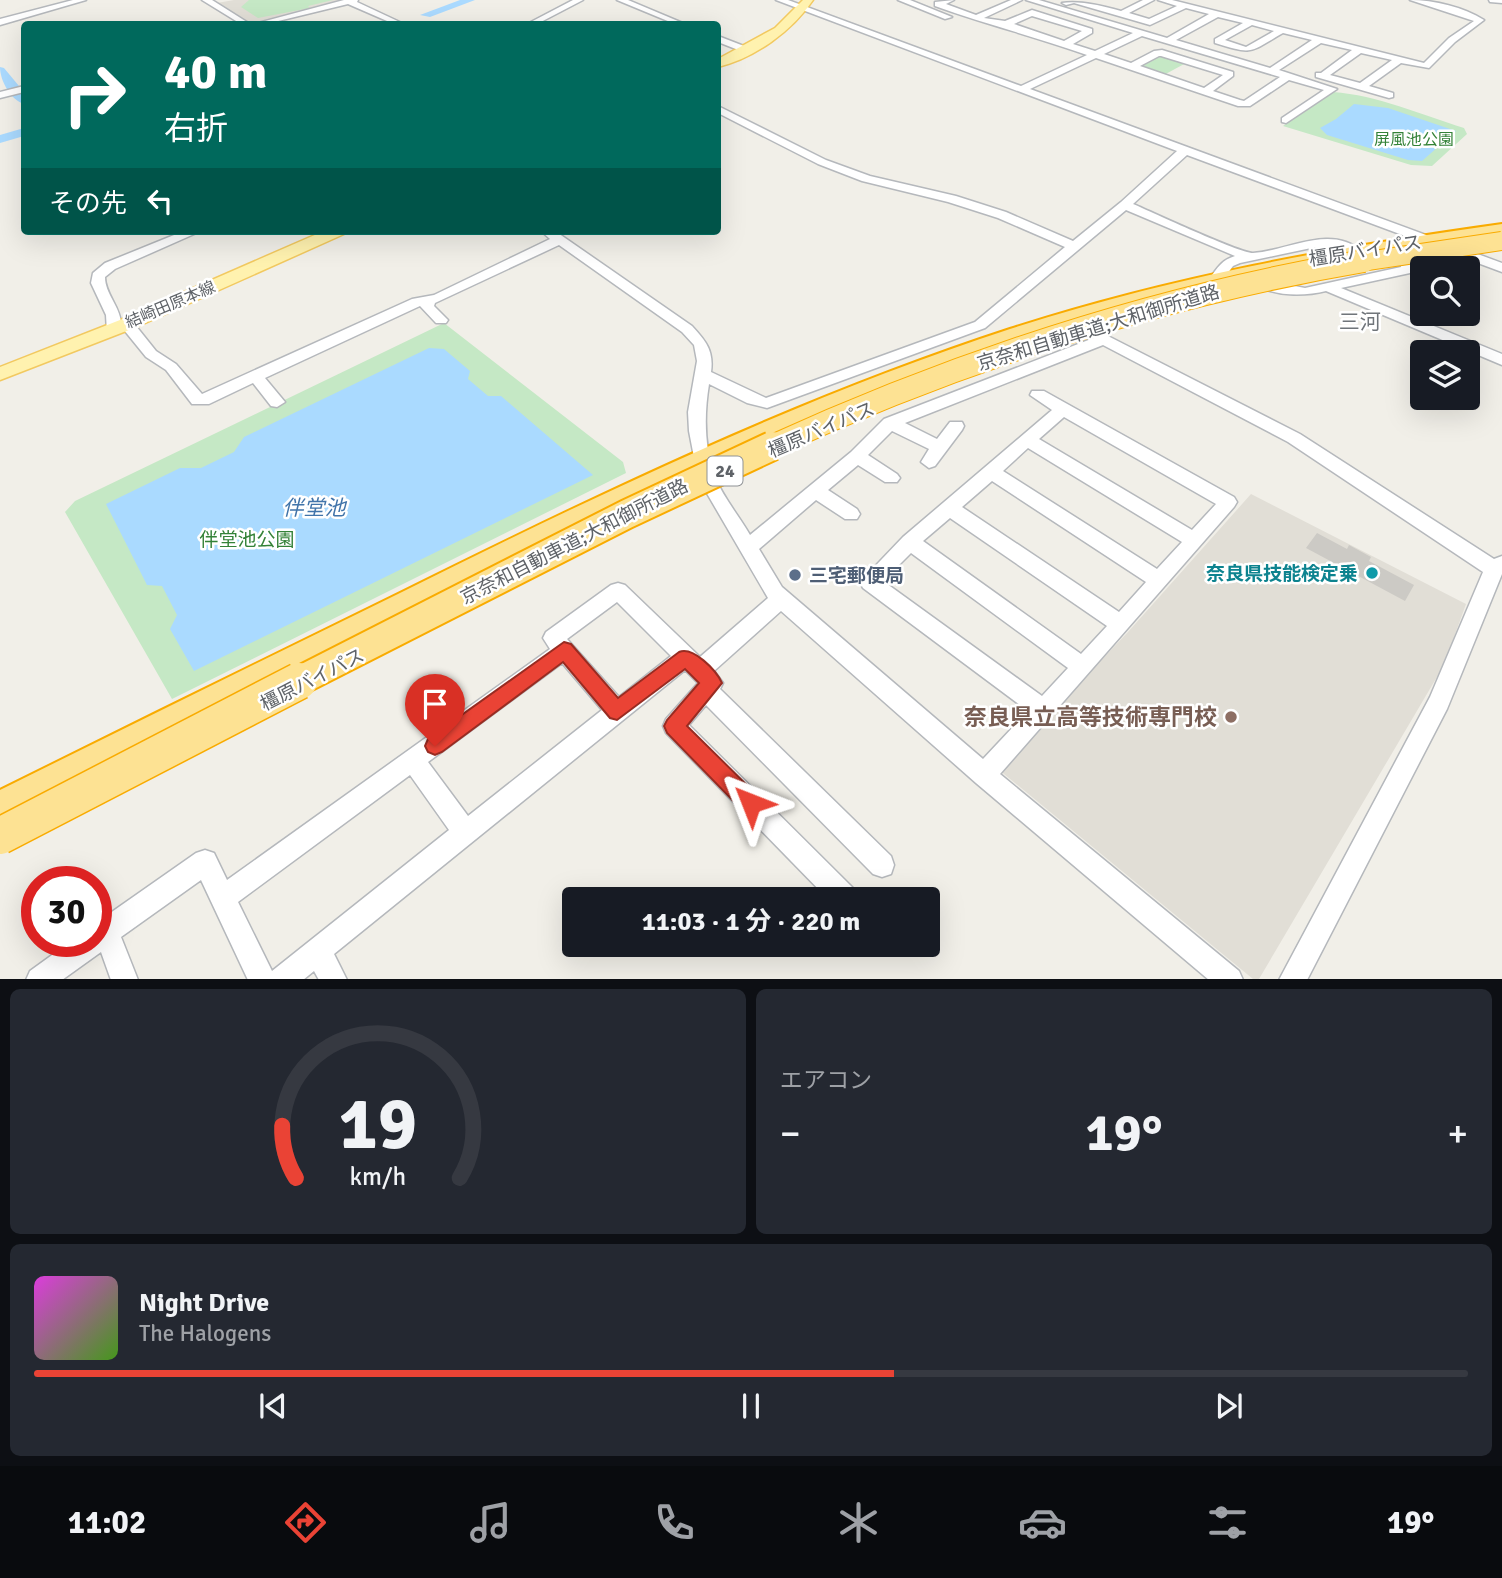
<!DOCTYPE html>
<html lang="ja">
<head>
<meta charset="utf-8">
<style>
  :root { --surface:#171b24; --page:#242831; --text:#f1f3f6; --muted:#9ea1a6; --line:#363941; --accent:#ea4335 }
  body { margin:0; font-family:Signika,"Noto Sans JP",sans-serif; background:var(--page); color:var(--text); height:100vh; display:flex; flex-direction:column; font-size:26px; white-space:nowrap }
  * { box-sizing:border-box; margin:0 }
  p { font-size:23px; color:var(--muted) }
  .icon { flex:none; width:38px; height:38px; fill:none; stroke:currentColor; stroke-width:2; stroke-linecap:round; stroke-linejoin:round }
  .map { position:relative; height:979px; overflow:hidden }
  .drawer { display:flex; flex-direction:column; gap:10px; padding:10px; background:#0d0f14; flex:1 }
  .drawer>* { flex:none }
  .guide { position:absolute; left:21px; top:21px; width:700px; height:214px; border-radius:7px; box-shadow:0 7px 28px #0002; background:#00695c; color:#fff; overflow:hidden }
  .tools { position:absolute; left:1410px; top:256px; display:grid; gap:14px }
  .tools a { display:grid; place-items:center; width:70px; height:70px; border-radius:7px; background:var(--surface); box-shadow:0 7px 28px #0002; font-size:35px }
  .speed { position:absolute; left:21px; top:866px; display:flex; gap:14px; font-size:35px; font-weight:700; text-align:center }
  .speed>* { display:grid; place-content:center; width:91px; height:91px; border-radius:50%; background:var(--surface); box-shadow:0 7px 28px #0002; line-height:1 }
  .speed .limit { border:10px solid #d22; background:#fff; color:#111 }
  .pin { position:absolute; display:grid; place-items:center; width:60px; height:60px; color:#fff; margin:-72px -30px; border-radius:50% 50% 50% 0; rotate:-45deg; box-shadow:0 0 7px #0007 }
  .pin .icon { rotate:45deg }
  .me { position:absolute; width:77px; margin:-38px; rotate:315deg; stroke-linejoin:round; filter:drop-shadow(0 0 5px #0008) }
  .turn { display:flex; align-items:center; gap:24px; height:147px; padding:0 28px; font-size:32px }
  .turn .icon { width:91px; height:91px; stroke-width:2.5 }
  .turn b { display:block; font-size:49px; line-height:60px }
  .then { display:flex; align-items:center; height:66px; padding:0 28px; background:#0003; gap:14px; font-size:26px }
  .big { font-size:52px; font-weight:700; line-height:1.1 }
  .drawer .tile { flex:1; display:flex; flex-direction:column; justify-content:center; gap:10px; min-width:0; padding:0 24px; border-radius:10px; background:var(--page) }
  .drawer .dial { align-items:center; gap:0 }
  .dial svg { height:182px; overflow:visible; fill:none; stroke:var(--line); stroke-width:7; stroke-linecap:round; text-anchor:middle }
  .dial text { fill:var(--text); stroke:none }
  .song { display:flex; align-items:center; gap:21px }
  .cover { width:84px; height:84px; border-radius:10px; background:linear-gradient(135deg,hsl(300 70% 55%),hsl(100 70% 35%)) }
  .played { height:7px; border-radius:4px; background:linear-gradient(90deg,var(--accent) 60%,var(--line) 60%) }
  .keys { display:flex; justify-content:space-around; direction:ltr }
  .heat { display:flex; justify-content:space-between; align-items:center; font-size:38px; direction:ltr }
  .drawer .tiles { flex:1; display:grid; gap:10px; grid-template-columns:1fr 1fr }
  .tile:last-child { grid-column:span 2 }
  .trip { position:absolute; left:562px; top:887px; width:378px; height:70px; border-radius:7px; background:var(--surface); box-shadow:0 7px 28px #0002; font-weight:700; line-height:70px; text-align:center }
  .dock { display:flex; height:112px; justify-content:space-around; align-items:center; background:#090b0e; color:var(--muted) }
  .dock .icon { width:49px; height:49px }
  .dock .active { color:var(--accent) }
  .dock b { font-size:32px; color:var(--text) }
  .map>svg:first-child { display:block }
  .education { fill:#e1ded6 }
  .green { fill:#c5e8c5 }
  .water { fill:#aadaff }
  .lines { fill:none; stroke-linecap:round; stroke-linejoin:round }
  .river { fill:#aadaff; fill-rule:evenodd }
  .building { fill:#cccac5 }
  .minor-casing { stroke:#b5b8bc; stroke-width:3 }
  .major-casing { stroke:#f2c960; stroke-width:3 }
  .highway-casing { stroke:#f9ab00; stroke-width:4 }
  .minor { fill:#fff; fill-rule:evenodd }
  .major { fill:#fff2af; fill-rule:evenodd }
  .highway { fill:#fde293; fill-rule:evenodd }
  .highway-bridge-far3-casing { stroke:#f9ab00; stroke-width:20; stroke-linecap:butt }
  .highway-bridge-far2-casing { stroke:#f9ab00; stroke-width:24; stroke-linecap:butt }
  .highway-bridge-far1-casing { stroke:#f9ab00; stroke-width:32; stroke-linecap:butt }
  .highway-bridge-casing { stroke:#f9ab00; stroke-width:39; stroke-linecap:butt }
  .highway-bridge-far3 { stroke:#fde293; stroke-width:18 }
  .highway-bridge-far2 { stroke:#fde293; stroke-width:22 }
  .highway-bridge-far1 { stroke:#fde293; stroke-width:28 }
  .highway-bridge { stroke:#fde293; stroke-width:36 }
  .route { fill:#ea4335; stroke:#982c22; stroke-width:2 }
  .culture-dot { fill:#0f9aa8; stroke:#fff; stroke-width:2.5 }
  .service-dot { fill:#5c6f8a; stroke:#fff; stroke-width:2.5 }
  .education-dot { fill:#8d6e63; stroke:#fff; stroke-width:2.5 }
  .labels { text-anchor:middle; stroke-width:5; stroke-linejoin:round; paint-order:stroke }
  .far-park-label { font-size:16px; fill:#348238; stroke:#fff }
  .far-street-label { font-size:16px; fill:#5f6368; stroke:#fff }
  .shield { fill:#fff; stroke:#8f9295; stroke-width:2 }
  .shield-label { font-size:18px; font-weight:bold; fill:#5f6368 }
  .street-label { font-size:19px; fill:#5f6368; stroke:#fff }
  .park-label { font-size:19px; fill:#348238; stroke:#fff }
  .culture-label { font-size:19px; font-weight:bold; fill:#0d838f; stroke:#fff; text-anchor:end }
  .service-label { font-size:19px; font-weight:bold; fill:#4e5e75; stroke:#fff; text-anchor:start }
  .neighbourhood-label { font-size:21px; fill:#70757a; stroke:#fff }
  .water-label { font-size:21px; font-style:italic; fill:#4174aa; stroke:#fff }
  .near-education-label { font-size:23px; font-weight:bold; fill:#785e54; stroke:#fff; text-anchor:end }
</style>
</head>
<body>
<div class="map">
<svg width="1502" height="980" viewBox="0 0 1502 980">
  <rect width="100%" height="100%" fill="#f1efe8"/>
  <!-- education -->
  <path class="education" d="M234,0H345L255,23H249L217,3Z
    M1251,494L1466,604L1444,665L1259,979H1253L998,769L1128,632Z"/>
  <!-- green -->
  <path class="green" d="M249,0H333L308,6L310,8L258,18L241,7Z
    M1158,55L1186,63L1162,76L1138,67Z
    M1333,92C1377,95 1422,115 1464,128L1467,134L1432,166L1411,165L1283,126Z
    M444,323L623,462L626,473L172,699L65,512L75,501Z"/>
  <!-- water -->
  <path class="water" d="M1354,104L1388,108L1456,131L1422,161L1408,160L1327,135L1320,128L1336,119Z
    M429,348L444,349L470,371L468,379L488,396H501L593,475L194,671L170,629L177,615L162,586L147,585L106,504L180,468H201L234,452L244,437Z"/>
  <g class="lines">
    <!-- river -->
    <path class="river" d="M460,0H475L430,17L420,15Z
      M0,67L4,68L24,92V104C11,100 0,81 0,67Z
      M24,128V136L0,143V135Z"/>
  </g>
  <!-- building -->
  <path class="building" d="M1317,533L1347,549L1349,545L1371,557L1369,561L1414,585L1405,601L1306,548Z"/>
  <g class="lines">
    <defs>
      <path id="minor" d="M73,0H86L0,25V19Z
        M202,0H212L250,24H241Z
        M344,0H358L357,2L404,24H394L348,4L266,24H254Z
        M573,0H583L537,24H527Z
        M617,0H628L685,24H675Z
        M776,0H788L1021,86L1087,55C1036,37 985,24 935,6V2L954,0L946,4L976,15L1011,0H1022L984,18L1005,21L1032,10L1092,29V33L1073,44L1095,51L1133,33L1026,0H1039L1167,38L1209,14L1186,8L1150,25L1074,3L1066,5L1062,3C1078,0 1104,6 1121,11L1143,0H1154L1129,13L1149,19L1177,6L1158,0H1172L1424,63L1449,38L1474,21L1410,0C1434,0 1464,7 1484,20L1455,42L1429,68L1401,63L1369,86L1393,93V97L1389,98L1316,77V73H1321L1352,50L1321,43L1279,70L1337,89L1286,123L1282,122V118L1324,90L1289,80L1250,106H1238L1096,58L1030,89L1502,263V272L1187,155L1133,204C1152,212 1239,253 1253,253C1287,251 1331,224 1361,251L1355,255L1329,247H1316L1240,263L1233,266L1222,281L1217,282L1210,278C1218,267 1222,260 1235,256L1126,210L985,328L767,408L747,403L709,384C704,415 704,447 715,477C723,497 739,516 750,535L851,452L884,419L1104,334L1300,434L1494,559L1502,556V574L1447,709L1307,980H1279L1430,697L1483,572L1288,442L1103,345L905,423L937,439L950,422H962L964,426L962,430L935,466L929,468L921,462L929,449L892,431L868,455L897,474L900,478L897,482H885L858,465L828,490L857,509L860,514L857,519H845L816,500L759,549L782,587L983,759L1028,711L863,588L860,582L903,537L1052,410L1030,395L1032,391H1044L1234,497L1237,502L1234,507L1000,774L1239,971L1243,980H1209L976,783L781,611L714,671L723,683L720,689L891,856L894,865L891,874L882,877L873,874L706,705L689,725L856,891L859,900H829L666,733L663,726L666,719L698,683L685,670L334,954L347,980H319L314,971L303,980H248L201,880L121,937L138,980H111L101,952L62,980H26L30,971L70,942H96V923L196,853L205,850L214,853L227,880L550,649L543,638L546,632L611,585L618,583L625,585L700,657L768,598L698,478L689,431L688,412L697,361L694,345L682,332L559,245L435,303L434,306L448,320L446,323H436L420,306L265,378L285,402L277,407L271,406L253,383L209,404H192L166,370L146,357L120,325L117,332H107L106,315L91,283L93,273L105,263L184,231H201L115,269L105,277C105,294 120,306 121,323L132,321L156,351L176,364L202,394L412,299L434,295L550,239L541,231H555L692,326C706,341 714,351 711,372L766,398L975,322L1065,247L998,218L948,202L862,181L818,164L718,113V106L826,160L870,176L956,196L1006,212L1073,241L1121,202L1177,151ZM1032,16L1082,31L1064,41L1014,24ZM1218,17L1243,23L1215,39V43C1254,55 1248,53 1283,33L1312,40L1270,68L1176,40ZM1252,25L1274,31L1246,47L1225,40ZM1142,36L1280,77L1244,101L1240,100L1213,91L1233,76V72L1162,50L1154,51L1131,63L1104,54ZM1361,53L1392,60L1360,83L1330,75ZM1159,56H1161L1223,75L1204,88L1140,66ZM1064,417L1216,504L1192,530L1039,439ZM1028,448L1182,542L1157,569L1003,471ZM992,481L1146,582L1119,612L962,507ZM950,518L1107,626L1081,654L923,541ZM911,553L1068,668L1042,696L883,581ZM617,602L671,656L619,697L567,639ZM562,663L602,710L468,816L428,762ZM410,775L449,830L272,971L238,902Z
        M898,0H910L952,17L945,19Z
        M1489,0H1502V3L1490,2Z
        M718,36L749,48L751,50L746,53L718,42Z
        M24,86V92L0,98V92Z
        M1408,251L1415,255V268L1410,273L1341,288L1502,354V365L1326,291C1306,296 1273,297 1256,284L1263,280L1305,288L1401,267V255Z"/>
      <path id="major" d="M803,0H813C792,31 755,58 718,67V59L775,28Z
        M324,231H346L344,234L134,328L0,380V367L120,320Z"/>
      <path id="highway" d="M1502,224V236L1294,269L1162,299L1029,337L893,387L755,446L619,510L0,827V790C133,724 267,658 400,593C599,494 799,398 1010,329C1170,277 1336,247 1502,224Z"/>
    </defs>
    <!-- minor casing -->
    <use href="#minor" class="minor-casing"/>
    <!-- major casing -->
    <use href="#major" class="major-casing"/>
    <!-- highway casing -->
    <use href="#highway" class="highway-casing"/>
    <!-- minor -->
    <use href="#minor" class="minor"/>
    <!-- major -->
    <use href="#major" class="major"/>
    <!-- highway -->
    <use href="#highway" class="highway"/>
    <defs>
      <path id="highway-bridge-far3" d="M1354,263L1502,241"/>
      <path id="highway-bridge-far2" d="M768,448C958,361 1158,296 1364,261"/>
      <path id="highway-bridge-far1" d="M295,683L627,514L772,446"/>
      <path id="highway-bridge" d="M0,836L299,681"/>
    </defs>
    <!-- highway-bridge-far3 casing -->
    <use href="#highway-bridge-far3" class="highway-bridge-far3-casing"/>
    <!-- highway-bridge-far2 casing -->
    <use href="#highway-bridge-far2" class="highway-bridge-far2-casing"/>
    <!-- highway-bridge-far1 casing -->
    <use href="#highway-bridge-far1" class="highway-bridge-far1-casing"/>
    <!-- highway-bridge casing -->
    <use href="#highway-bridge" class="highway-bridge-casing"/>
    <!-- highway-bridge-far3 -->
    <use href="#highway-bridge-far3" class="highway-bridge-far3"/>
    <!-- highway-bridge-far2 -->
    <use href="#highway-bridge-far2" class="highway-bridge-far2"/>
    <!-- highway-bridge-far1 -->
    <use href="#highway-bridge-far1" class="highway-bridge-far1"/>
    <!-- highway-bridge -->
    <use href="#highway-bridge" class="highway-bridge"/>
  </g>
  <!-- route -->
  <path class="route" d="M564,642L571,644L618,698L679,652C693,646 716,670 722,683L687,726L758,796L762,803L758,811L751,814L743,811L667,733L664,726L667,720L699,683L685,669L617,720L610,718L563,662L442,752L435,755L428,752L425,746L428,739Z"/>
  <!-- markers -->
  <circle class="culture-dot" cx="1372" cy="573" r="7"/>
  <circle class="service-dot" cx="795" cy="575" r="7"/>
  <circle class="education-dot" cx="1231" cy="717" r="7"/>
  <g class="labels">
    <!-- far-park labels -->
    <g class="far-park-label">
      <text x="1414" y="145">屏風池公園</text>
    </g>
    <!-- far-street labels -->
    <g class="far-street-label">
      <text transform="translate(170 304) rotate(-23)" y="6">結崎田原本線</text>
    </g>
    <!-- shield labels -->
    <rect class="shield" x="707.5" y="456.5" width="35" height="29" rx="5"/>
    <g class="shield-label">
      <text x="725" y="477">24</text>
    </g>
    <!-- street labels -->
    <g class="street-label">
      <text transform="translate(1365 250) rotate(-9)" y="7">橿原バイパス</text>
      <text transform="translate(1098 327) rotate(-17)" y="7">京奈和自動車道;大和御所道路</text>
      <text transform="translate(821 429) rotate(-23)" y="7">橿原バイパス</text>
      <text transform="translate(574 541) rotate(-27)" y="7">京奈和自動車道;大和御所道路</text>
      <text transform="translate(312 679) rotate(-27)" y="7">橿原バイパス</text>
    </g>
    <!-- park labels -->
    <g class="park-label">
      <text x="247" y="546">伴堂池公園</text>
    </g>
    <!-- culture labels -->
    <g class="culture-label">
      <text x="1358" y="580">奈良県技能検定乗</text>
    </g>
    <!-- service labels -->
    <g class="service-label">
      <text x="809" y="582">三宅郵便局</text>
    </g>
    <!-- neighbourhood labels -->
    <g class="neighbourhood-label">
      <text x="1360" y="329">三河</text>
    </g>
    <!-- water labels -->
    <g class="water-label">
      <text x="314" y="515">伴堂池</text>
    </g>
    <!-- near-education labels -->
    <g class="near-education-label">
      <text x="1217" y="725">奈良県立高等技術専門校</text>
    </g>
  </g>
</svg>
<div class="tools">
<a><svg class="icon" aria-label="search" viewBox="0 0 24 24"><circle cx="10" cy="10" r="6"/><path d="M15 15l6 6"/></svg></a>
<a><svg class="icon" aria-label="layers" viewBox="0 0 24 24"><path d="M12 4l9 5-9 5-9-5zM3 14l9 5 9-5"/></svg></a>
</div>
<div class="speed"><div class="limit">30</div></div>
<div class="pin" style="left:435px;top:746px;background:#d93025"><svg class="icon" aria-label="arrive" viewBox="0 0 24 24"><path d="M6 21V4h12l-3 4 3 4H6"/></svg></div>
<svg class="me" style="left:751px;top:803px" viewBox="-20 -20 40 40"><path d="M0-17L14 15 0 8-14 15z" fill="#ea4335" stroke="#fff" stroke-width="4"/></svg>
<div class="trip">11:03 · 1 分 · 220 m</div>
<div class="guide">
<div class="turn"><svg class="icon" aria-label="right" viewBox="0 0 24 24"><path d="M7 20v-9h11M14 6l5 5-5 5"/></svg><div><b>40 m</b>右折</div></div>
<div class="then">その先<svg class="icon" aria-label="left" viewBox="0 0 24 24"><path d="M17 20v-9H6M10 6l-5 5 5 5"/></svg></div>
</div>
</div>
<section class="drawer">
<div class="tiles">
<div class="tile dial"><svg viewBox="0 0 100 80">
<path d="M14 69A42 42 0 1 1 86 69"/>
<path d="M14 69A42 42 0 0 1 8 46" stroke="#ea4335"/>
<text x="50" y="56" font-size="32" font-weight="700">19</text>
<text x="50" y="72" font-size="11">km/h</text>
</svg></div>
<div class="tile"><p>エアコン</p>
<div class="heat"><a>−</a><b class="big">19°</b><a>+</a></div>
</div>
<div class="tile">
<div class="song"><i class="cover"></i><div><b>Night Drive</b><p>The Halogens</p></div></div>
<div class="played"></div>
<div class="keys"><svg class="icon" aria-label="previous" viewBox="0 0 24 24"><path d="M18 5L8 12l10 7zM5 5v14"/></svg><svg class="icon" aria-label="pause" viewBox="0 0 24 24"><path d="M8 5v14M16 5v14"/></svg><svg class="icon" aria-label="next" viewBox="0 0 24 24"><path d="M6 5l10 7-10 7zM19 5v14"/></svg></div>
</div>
</div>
</section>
<nav class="dock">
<b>11:02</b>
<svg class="icon active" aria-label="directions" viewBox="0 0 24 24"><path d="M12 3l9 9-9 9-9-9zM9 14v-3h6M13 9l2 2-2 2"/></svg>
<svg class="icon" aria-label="music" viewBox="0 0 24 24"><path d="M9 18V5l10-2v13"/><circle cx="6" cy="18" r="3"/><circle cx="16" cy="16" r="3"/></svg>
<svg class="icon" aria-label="phone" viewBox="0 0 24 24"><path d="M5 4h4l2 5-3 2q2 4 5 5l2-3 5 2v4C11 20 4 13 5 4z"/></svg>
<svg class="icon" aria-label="climate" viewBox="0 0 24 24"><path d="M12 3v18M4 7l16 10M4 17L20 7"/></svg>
<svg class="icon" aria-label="car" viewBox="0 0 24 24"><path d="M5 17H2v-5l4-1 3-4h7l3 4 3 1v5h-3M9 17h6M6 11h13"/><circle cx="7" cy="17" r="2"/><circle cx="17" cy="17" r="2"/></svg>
<svg class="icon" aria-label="filters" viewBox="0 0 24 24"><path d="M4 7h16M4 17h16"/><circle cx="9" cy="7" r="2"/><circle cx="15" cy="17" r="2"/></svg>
<b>19°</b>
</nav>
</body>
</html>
